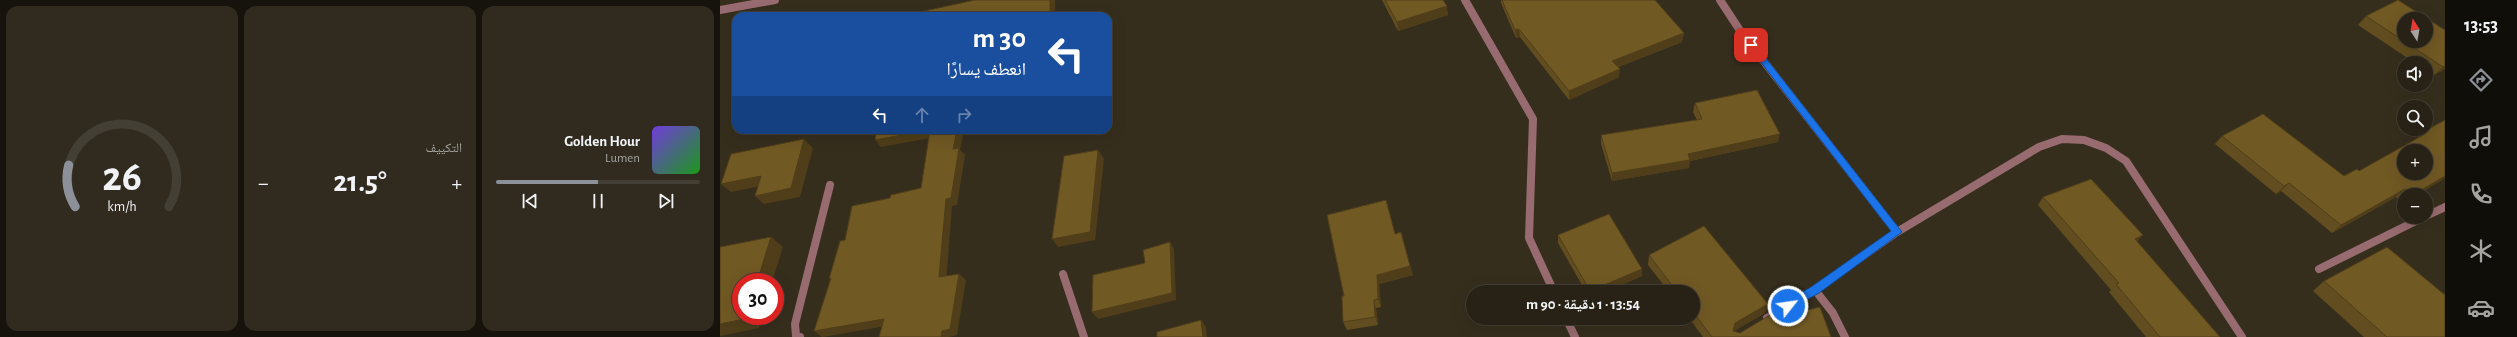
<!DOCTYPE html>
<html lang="ar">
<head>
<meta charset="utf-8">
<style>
  :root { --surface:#282216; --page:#302a1f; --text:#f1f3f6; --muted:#a5a4a1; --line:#443f35; --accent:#8c9099 }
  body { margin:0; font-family:"Alegreya Sans","Noto Naskh Arabic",sans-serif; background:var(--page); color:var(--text); direction:rtl; height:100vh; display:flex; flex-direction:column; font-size:15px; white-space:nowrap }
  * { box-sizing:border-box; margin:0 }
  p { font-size:13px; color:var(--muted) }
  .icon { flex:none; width:22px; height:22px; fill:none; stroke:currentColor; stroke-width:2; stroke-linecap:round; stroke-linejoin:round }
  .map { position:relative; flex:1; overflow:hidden; direction:ltr }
  .sheet { display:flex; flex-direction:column; gap:6px; padding:6px; background:#16130c; width:720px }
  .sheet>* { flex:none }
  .banner { position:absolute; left:12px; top:12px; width:380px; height:122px; border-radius:12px; box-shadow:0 4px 16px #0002,0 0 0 1px var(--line); direction:rtl; background:#1a4fa0; color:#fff; overflow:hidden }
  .needle { width:26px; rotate:349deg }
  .controls { position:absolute; left:1677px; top:12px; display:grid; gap:8px }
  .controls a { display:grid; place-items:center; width:36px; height:36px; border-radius:50%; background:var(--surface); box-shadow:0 4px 16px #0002,0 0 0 1px var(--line); font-size:20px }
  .speed { position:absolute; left:12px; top:273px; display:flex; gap:8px; font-size:20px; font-weight:700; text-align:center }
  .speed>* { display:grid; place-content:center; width:52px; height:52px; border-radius:50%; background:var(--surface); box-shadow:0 4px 16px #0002,0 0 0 1px var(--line); line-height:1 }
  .speed .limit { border:6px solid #d22; background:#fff; color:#111 }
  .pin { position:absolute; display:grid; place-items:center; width:34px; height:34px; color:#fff; margin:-17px; border-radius:8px; box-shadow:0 2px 6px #0006 }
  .me { position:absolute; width:44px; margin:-22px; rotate:60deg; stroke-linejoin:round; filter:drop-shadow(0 0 3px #0008) }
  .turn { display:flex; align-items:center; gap:14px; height:84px; padding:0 20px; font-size:18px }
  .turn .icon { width:52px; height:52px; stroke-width:2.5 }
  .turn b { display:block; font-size:28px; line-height:34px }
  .lanes { display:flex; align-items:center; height:38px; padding:0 20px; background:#0003; justify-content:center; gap:20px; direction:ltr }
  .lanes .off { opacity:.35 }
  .big { font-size:30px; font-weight:700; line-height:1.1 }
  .sheet .tile { flex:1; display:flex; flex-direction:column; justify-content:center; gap:6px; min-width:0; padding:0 14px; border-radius:12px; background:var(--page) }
  .sheet .dial { align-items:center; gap:0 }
  .dial svg { height:104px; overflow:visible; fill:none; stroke:var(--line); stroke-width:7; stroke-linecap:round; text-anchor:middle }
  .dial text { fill:var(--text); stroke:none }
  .song { display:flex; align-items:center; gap:12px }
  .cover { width:48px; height:48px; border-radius:6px; background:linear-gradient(135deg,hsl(260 70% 55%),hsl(120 70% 35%)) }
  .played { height:4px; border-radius:2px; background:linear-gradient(90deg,var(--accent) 50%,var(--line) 50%) }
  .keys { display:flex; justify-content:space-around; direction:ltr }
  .heat { display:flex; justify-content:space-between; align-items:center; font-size:22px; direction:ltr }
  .sheet .tiles { flex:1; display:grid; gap:6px; grid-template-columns:repeat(3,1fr) }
  .trip { position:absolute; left:746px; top:285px; width:234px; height:40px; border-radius:20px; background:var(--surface); box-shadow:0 4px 16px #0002,0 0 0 1px var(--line); font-weight:700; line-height:40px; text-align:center; direction:rtl }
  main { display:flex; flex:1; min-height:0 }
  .dock { display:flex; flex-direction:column; width:72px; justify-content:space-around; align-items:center; background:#100e09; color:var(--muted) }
  .dock .icon { width:28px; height:28px }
  .dock .selected { color:var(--accent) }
  .dock b { font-size:18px; color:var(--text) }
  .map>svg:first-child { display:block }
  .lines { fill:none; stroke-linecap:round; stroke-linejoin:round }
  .minor { stroke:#986b70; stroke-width:8 }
  .wall { fill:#614d1f }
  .shaded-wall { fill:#4f3e19 }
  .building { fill:#715924; stroke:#4f3e19; fill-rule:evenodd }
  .route { fill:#1a73e8; stroke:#114b97 }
</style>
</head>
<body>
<main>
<nav class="dock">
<b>13:53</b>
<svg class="icon selected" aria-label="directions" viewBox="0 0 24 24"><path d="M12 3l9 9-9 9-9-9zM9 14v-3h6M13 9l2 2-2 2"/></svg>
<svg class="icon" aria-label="music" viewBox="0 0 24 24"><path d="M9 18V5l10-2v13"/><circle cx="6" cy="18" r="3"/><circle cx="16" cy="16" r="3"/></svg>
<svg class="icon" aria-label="phone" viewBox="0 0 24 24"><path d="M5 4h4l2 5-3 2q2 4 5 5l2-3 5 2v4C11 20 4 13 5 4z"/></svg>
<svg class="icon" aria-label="climate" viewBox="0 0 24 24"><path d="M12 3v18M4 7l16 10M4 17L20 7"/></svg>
<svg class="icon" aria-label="car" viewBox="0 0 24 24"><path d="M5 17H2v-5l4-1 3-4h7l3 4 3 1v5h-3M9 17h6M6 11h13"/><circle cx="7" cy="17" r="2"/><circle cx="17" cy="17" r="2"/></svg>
</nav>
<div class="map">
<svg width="1725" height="337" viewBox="0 0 1725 337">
  <rect width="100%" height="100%" fill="#362e1d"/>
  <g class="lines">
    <!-- minor -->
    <path class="minor" d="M745,0L813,119L809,238L834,292
      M1000,0L1021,32L1177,232
      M0,10L55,0
      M1706,216L1725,207
      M1599,269L1704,217
      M343,274L364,337
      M1095,290L1113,313L1125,337
      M846,318L855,337
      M1047,318L1095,290L1177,232L1319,147L1342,139L1364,140L1386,148L1406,161L1522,337
      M80,337L76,336L75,324L110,185"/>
  </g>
  <!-- wall -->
  <path class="wall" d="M662,0H723L728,15L678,31Z
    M781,0H935L964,33L962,42L898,67L899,77L849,100L800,37L796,38L781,3Z
    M1646,16L1725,30V69L1714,75L1706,70V63H1695L1638,25Z
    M975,103L1058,142L970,161L969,168L892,181L881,144V135L977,120L973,112Z
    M1725,120V178L1697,195H1684V203L1676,197L1612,233L1561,191L1556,194L1495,144L1502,136L1624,176L1639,171L1694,141L1703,132Z
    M1323,197L1417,242L1500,337H1426L1389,292L1391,290L1318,205Z
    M675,234L693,275L659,284L661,307L656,308L658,325L627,330L623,322Z
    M838,235L922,269V276L885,292H866L838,243Z
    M929,255L1048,304L1045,313L1014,331L1020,333L1059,317L1111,337H983L969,318H973V292H949L928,265Z
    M1604,281L1725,337H1644L1593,291Z"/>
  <!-- shaded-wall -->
  <path class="shaded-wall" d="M330,0H335V16H330Z
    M727,6L728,15L678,31L677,22Z
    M799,29L800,37L796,38L795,30Z
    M964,33L962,42L892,69V61Z
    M1725,66V69L1714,75L1723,67Z
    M900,69L899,77L849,100V91Z
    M210,130L216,137L161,147L155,140Z
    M237,130H244L240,150L245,155L237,205L232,206L226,284L219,277L226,199L233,149Z
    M1060,134L1058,142L970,161L969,168L892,181V173L968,154Z
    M84,139L93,148L80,197L44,204L35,196Z
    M378,150L384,159L375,240L338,247L332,239Z
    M41,176L50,184L11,192L1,184Z
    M1725,176V178L1697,195H1693Z
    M1569,183L1561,191L1556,194L1564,186Z
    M1685,189L1676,197L1612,233L1621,225Z
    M681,232L693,275L659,284L661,307L658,299L657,275Z
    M1423,235L1416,243L1415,239Z
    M51,237L63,247L52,282H37Z
    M450,242L454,249L456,300L378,319L372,312Z
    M922,269V276L885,292H870V291Z
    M239,274L246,280L237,335L229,337H221Z
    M654,300L656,308L658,325L655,317Z
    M1048,304L1045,313L1012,332L1015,323Z
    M26,316H42L39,328L0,336V324Z
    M164,319L172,325L103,337H102L94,331Z
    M481,320L486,327L487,337H483Z"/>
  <!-- building -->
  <path class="building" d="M255,0H330V16H181Z
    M665,0H723L727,6L677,22Z
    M782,0H935L964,33L892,61L900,69L849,91L799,29L795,30Z
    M1678,0L1725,30V66L1723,67L1646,16ZM1684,19H1706V41H1684Z
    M1037,90L1060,134L968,154L970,160L892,173L881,135L982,119L975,103Z
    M1543,114L1624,176L1637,169L1639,171L1705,134L1703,132L1725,120V176L1693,195L1685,189L1621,225L1569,183L1564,186L1502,136ZM1684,151H1706V173H1684Z
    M157,130H209L155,140Z
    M210,130H237L233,149L239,148L231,198L226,199L219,277L239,274L230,329L222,331L221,337H159L164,319L94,331L111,278L109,279L120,241L125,240L132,206L170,198L171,195L201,188Z
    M84,139L71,188L35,196L41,176L1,184L11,154Z
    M378,150L370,232L332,239L344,156Z
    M1371,179L1423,235L1415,239L1500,337H1440L1396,284L1399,283L1323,197Z
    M666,200L675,234L681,232L690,266L657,275L658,299L654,300L655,317L623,322L622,296H624L607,215Z
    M889,214L922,269L870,291L838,235Z
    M984,226L1048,304L1015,323L1013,331L1020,333L1055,312L1059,317L1100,307L1111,337H992L973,312V292H957L929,255Z
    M51,237L37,282H21V316H26L25,319L0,324V247Z
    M450,242L452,293L372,312L373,275L425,263L423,250Z
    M1667,247L1725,295V337H1667L1604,281Z
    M481,320L483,337H437V332Z"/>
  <!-- route -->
  <path class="route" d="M1029,43H1034L1182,232L1099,293L1068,310L1063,306L1065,302L1091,287L1171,231L1029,47Z"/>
</svg>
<div class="controls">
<a><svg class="needle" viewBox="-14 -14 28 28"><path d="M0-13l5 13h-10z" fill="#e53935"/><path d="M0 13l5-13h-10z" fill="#a5a4a1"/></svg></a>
<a><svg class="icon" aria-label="sound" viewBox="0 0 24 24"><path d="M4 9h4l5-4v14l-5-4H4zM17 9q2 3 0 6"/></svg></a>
<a><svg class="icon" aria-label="search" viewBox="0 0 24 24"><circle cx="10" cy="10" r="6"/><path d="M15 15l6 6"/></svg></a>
<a>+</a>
<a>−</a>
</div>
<div class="speed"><div class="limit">30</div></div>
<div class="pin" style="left:1031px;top:45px;background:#d93025"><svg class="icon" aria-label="arrive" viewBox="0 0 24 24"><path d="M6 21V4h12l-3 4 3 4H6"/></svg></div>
<svg class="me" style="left:1068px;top:306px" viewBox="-20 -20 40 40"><circle r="17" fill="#1a73e8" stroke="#fff" stroke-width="3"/><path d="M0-11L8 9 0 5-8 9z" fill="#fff"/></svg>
<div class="trip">13:54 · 1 دقيقة · 90 m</div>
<div class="banner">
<div class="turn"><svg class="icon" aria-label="left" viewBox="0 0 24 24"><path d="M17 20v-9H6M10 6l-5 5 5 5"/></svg><div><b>30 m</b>انعطف يسارًا</div></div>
<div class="lanes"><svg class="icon" aria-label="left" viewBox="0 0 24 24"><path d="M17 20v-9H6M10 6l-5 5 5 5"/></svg><svg class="icon off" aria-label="ahead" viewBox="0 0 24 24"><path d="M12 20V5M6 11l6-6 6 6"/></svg><svg class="icon off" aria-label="right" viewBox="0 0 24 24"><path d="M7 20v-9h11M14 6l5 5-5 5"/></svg></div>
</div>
</div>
<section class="sheet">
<div class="tiles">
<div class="tile">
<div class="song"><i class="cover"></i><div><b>Golden Hour</b><p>Lumen</p></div></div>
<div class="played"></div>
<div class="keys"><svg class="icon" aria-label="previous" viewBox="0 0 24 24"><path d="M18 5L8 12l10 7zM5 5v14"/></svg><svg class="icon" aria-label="pause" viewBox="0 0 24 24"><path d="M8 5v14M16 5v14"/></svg><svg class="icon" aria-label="next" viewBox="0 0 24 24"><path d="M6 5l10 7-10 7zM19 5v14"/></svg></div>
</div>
<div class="tile"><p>التكييف</p>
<div class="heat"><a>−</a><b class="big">21.5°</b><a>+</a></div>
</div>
<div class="tile dial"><svg viewBox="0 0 100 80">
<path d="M14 69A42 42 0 1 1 86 69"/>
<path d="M14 69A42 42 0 0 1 9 37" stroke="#8c9099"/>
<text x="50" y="56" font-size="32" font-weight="700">26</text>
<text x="50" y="72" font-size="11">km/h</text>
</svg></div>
</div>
</section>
</main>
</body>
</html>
